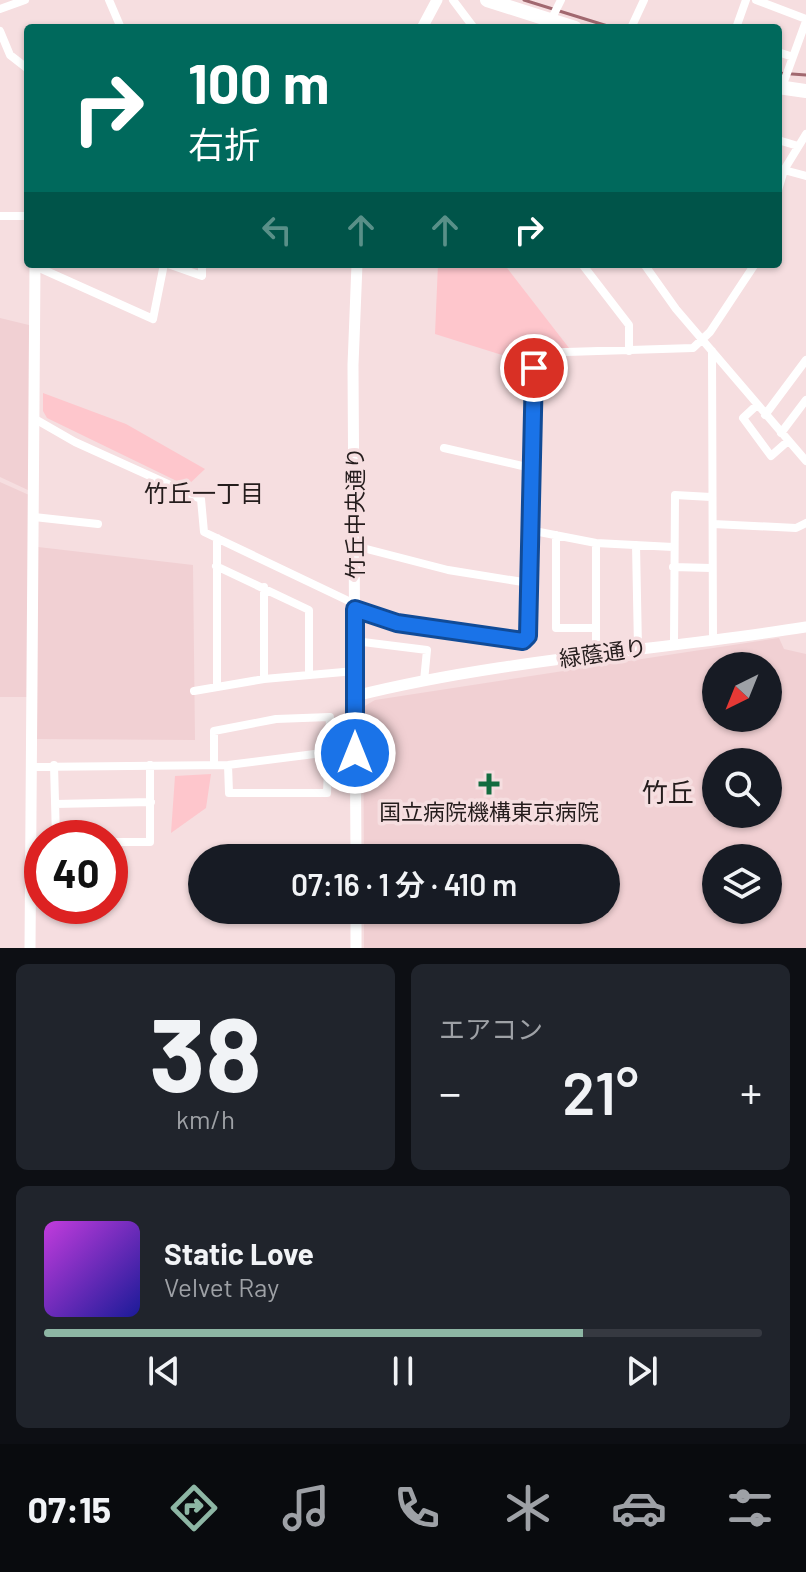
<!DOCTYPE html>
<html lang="ja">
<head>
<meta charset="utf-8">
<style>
  :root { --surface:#171b24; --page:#20242c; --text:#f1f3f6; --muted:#9ea1a6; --line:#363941; --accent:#8db6a4 }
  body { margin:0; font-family:Barlow,"Noto Sans JP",sans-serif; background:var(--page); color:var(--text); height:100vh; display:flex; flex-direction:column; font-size:30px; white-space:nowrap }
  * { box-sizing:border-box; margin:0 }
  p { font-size:26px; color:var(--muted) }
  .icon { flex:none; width:44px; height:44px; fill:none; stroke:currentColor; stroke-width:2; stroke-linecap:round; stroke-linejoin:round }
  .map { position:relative; height:948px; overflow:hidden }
  .sheet { display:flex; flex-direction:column; gap:16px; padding:16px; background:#0d0f14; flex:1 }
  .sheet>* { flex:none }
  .guide { position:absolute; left:24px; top:24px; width:758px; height:244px; border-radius:8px; box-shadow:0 2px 6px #0004; background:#00695c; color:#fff; overflow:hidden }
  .needle { width:52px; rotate:223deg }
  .tools { position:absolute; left:702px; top:652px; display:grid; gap:16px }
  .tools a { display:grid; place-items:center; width:80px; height:80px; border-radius:50%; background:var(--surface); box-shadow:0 2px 6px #0004; font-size:40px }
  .speed { position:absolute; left:24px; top:820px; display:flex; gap:16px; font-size:40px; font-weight:700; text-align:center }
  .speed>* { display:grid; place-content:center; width:104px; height:104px; border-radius:50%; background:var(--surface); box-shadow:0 2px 6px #0004; line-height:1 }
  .speed .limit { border:12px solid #d22; background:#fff; color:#111 }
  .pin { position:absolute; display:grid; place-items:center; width:68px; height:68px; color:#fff; margin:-34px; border:4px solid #fff; border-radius:50%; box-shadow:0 2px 8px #0007 }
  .me { position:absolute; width:88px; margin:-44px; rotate:0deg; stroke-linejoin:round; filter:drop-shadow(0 0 6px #0008) }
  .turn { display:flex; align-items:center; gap:28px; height:168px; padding:0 32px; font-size:36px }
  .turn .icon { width:104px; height:104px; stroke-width:2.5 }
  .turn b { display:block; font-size:56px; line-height:68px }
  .lanes { display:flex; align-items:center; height:76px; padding:0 32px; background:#0003; justify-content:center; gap:40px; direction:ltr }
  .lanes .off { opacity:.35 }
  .big { font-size:60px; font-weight:600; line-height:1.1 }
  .sheet .tile { flex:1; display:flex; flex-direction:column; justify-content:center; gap:12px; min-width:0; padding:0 28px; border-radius:12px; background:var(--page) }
  .sheet .dial { align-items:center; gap:0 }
  .dial b { font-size:104px; line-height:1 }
  .song { display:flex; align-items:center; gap:24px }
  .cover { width:96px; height:96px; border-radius:12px; background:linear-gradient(135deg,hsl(290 70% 55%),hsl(240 70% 35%)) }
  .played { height:8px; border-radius:4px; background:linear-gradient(90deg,var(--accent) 75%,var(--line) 75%) }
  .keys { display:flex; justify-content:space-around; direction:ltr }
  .heat { display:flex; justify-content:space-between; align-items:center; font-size:44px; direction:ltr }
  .sheet .tiles { flex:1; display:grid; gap:16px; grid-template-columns:1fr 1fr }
  .tile:last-child { grid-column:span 2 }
  .trip { position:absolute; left:188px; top:844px; width:432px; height:80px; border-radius:40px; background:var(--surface); box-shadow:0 2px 6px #0004; font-weight:600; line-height:80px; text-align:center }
  .dock { display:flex; height:128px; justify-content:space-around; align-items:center; background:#090b0e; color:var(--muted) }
  .dock .icon { width:56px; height:56px }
  .dock .on { color:var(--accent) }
  .dock b { font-size:36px; color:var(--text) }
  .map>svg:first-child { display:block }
  .built { fill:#f1d0d3; fill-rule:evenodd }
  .green { fill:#fec6cc }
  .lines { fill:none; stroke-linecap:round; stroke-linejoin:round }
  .stream { stroke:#a1686f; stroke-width:3 }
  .minor { stroke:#fff; stroke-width:8 }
  .tertiary { stroke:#fff; stroke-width:11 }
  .primary { stroke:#fff; stroke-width:14 }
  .route-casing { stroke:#114b97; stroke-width:20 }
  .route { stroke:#1a73e8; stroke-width:14 }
  .poi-dot { fill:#136c3f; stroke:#f6dee0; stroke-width:3 }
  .labels { text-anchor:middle; stroke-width:7; stroke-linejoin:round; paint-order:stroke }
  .street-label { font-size:22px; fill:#241c1c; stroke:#f6dee0 }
  .poi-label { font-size:22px; fill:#241c1c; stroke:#f6dee0 }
  .neighbourhood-label { font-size:24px; fill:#241c1c; stroke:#f6dee0 }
  .quarter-label { font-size:26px; fill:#241c1c; stroke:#f6dee0 }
</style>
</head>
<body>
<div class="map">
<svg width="806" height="948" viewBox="0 0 806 948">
  <rect width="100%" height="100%" fill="#f6dee0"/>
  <!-- built -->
  <path class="built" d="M0,318L33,326L30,491L0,477Z
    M0,482L29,495L28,697H0Z
    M38,547L193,565L195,740L37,739Z
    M779,638L784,649L806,654V948H364V910H606V858H364L363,707L375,700ZM716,666H768V718H716ZM716,762H768V814H716ZM716,858H768V910H716Z"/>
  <!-- green -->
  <path class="green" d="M438,264H504L569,348H529L528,363L435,334Z
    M43,393L126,424L205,469L187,486L47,418L43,411Z
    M211,774L206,808L171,833L175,776Z"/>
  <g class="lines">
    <!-- stream -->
    <path class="stream" d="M524,0L614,28
      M778,73L806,75"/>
    <!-- minor -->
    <path class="minor" d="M109,0L121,28
      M453,0L474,28
      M756,0L806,19
      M0,9L25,0
      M551,20L561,0
      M631,28L644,0
      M736,28L746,0
      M0,31L10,55L28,69
      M778,52L793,57
      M782,87L806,21
      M778,140L798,146
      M784,170L806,176
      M778,190L784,170L806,134
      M0,216H28
      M168,264L202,276V264
      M582,264L629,325V351
      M644,264L676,309L806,461
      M35,266L153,319L164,264
      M712,351L713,641
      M757,405L743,418L771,456L788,441
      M765,415L806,360
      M35,419L75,442L201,499L204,532L355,604
      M781,433L806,400
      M444,448L531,468
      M34,517L98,524
      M713,524L796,528L806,523
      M529,530L596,543L673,547
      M556,535V628H596
      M217,538V686
      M636,545L638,648
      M355,546L448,570L529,583
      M216,566L309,610V675
      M673,567L711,568
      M264,587V679
      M355,609L397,623L523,641L528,636L535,353L693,348L710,332L755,264
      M355,641L427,650L424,681
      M674,643L675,495L711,497
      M596,656V543
      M194,691L264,679L355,671
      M54,765L56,838
      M214,765V731L276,719L330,717L327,793H229L228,765
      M30,767L228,765L330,752L355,753
      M55,804L151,802
      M110,842H150V765"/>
    <!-- tertiary -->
    <path class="tertiary" d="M422,28L437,0
      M355,696C503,659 656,651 806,627
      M356,858L353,365L357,264
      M356,910V948
      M30,948L35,264"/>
    <!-- primary -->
    <path class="primary" d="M487,0L575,28
      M778,87L806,91"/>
  </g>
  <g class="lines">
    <defs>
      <path id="route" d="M355,753V609L397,623L523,641L528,636L534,368"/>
    </defs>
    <!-- route casing -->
    <use href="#route" class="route-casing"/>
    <!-- route -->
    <use href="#route" class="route"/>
  </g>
  <!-- markers -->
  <path class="poi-dot" d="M485 772h8v8h8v8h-8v8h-8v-8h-8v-8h8z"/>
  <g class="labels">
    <!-- street labels -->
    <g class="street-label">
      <text transform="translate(355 513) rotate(-90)" y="8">竹丘中央通り</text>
      <text transform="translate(603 653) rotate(-8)" y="8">緑蔭通り</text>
    </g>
    <!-- poi labels -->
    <g class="poi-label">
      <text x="489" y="820">国立病院機構東京病院</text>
    </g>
    <!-- neighbourhood labels -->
    <g class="neighbourhood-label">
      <text x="204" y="502">竹丘一丁目</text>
    </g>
    <!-- quarter labels -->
    <g class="quarter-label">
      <text x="668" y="802">竹丘</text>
    </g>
  </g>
</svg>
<div class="tools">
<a><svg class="needle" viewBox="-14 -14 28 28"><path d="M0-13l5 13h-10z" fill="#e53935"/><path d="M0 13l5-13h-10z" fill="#9ea1a6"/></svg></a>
<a><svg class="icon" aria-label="search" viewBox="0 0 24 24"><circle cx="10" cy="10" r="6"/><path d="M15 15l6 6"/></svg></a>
<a><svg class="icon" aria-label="layers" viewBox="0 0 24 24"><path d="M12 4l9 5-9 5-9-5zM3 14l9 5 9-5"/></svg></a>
</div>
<div class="speed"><div class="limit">40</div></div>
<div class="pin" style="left:534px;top:368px;background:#d93025"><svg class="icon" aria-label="arrive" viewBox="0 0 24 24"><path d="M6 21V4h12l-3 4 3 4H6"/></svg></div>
<svg class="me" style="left:355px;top:753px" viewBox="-20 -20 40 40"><circle r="17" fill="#1a73e8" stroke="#fff" stroke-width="3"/><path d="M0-11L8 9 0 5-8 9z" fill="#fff"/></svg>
<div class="trip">07:16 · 1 分 · 410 m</div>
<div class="guide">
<div class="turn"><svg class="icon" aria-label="right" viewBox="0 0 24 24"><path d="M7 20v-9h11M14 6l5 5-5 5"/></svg><div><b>100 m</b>右折</div></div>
<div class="lanes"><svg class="icon off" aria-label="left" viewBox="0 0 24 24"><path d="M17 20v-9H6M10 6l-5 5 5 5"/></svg><svg class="icon off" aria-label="ahead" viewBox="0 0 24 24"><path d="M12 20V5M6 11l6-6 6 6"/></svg><svg class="icon off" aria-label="ahead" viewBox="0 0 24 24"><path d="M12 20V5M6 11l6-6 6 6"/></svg><svg class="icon" aria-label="right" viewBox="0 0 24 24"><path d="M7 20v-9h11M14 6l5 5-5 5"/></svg></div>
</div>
</div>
<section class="sheet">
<div class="tiles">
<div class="tile dial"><b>38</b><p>km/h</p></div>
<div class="tile"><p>エアコン</p>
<div class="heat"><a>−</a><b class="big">21°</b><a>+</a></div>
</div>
<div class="tile">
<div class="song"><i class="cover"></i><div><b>Static Love</b><p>Velvet Ray</p></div></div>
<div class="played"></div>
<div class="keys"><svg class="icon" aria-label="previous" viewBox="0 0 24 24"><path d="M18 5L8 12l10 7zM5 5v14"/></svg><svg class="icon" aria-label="pause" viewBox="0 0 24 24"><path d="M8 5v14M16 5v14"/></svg><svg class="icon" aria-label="next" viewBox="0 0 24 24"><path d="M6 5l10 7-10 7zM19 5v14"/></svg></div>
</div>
</div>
</section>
<nav class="dock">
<b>07:15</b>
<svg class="icon on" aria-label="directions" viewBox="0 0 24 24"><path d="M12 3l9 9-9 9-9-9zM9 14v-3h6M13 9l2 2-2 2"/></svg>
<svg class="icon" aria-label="music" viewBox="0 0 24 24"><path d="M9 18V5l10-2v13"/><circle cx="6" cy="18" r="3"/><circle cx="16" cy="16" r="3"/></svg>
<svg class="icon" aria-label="phone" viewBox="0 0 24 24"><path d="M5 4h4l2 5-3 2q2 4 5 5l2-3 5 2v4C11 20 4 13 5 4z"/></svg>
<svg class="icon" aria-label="climate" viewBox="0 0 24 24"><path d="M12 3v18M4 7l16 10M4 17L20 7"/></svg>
<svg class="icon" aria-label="car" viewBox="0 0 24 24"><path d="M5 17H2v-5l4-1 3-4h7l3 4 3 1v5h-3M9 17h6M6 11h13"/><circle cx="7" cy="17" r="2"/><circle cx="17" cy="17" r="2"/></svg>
<svg class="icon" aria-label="filters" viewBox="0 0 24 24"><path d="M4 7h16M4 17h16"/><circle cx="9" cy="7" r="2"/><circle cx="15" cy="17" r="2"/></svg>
</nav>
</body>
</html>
